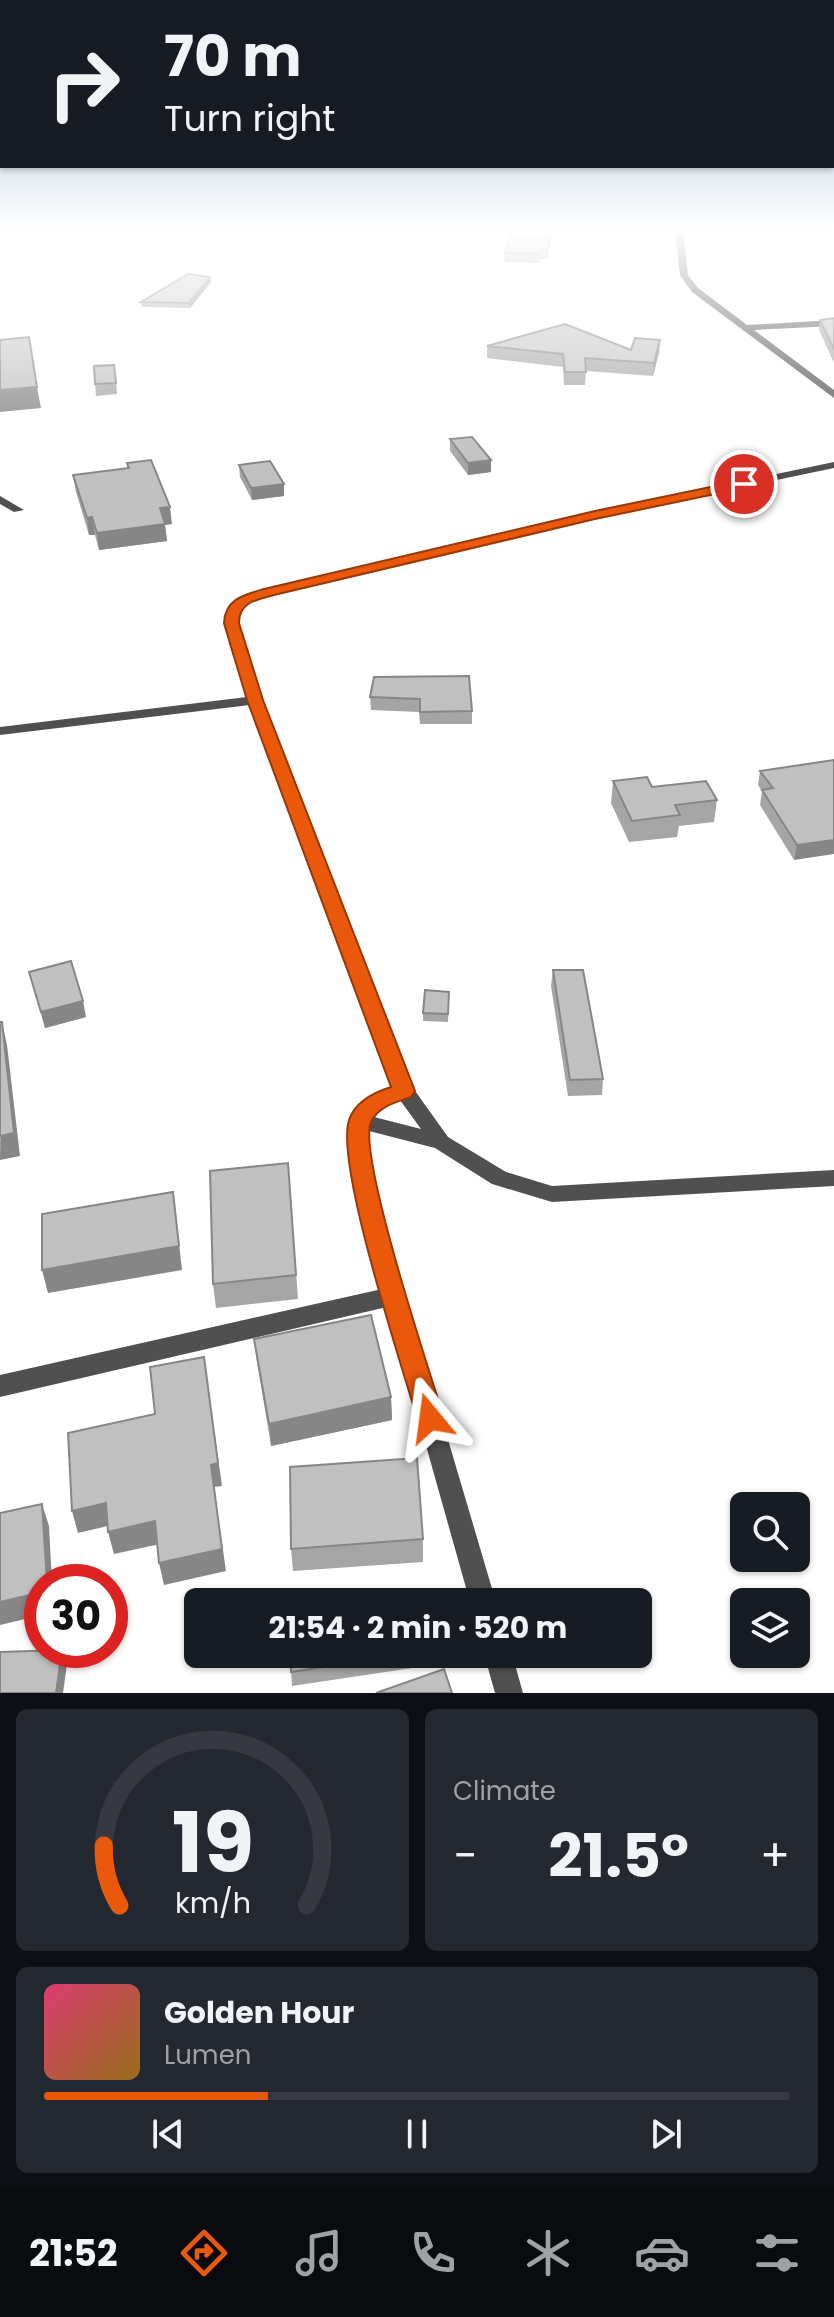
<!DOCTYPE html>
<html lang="en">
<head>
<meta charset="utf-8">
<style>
  :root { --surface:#171b24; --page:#242831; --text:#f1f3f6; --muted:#9ea1a6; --line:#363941; --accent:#ea580c }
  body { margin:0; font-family:Poppins,sans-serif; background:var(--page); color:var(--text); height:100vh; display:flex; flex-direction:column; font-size:30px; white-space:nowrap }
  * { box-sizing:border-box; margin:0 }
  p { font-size:26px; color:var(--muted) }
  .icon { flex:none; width:44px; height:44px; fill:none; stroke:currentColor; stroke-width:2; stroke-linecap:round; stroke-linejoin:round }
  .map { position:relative; height:1693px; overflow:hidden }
  .sheet { display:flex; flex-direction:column; gap:16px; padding:16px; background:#0d0f14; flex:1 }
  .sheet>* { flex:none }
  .top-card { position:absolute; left:0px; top:0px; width:834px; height:168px; box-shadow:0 2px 6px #0004; background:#171b24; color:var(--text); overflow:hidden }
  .controls { position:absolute; left:730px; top:1492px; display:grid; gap:16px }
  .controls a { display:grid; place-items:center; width:80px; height:80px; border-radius:12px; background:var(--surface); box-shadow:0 2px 6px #0004; font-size:40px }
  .speed { position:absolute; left:24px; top:1564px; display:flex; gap:16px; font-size:40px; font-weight:700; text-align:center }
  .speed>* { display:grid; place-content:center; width:104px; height:104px; border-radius:50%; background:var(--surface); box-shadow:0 2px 6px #0004; line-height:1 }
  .speed .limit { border:12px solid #d22; background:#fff; color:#111 }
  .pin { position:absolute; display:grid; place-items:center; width:68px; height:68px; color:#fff; margin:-34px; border:4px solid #fff; border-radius:50%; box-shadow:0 2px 8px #0007 }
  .me { position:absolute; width:88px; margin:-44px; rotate:344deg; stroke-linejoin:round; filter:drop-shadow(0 0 6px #0008) }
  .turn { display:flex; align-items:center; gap:28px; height:168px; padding:0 32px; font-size:36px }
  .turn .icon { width:104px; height:104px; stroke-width:2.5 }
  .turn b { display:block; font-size:56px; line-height:68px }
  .big { font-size:60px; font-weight:700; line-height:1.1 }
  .sheet .tile { flex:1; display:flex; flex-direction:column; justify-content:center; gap:12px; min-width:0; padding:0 28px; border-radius:12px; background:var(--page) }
  .sheet .dial { align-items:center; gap:0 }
  .dial svg { height:208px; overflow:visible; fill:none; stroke:var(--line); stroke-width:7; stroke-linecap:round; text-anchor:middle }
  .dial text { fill:var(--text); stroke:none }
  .song { display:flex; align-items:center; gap:24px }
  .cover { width:96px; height:96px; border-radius:12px; background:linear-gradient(135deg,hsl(340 70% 55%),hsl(40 70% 35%)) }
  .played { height:8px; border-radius:4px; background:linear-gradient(90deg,var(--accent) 30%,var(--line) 30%) }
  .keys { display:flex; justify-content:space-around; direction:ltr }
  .heat { display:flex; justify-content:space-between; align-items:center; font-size:44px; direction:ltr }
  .sheet .tiles { flex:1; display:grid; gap:16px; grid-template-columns:1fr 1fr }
  .tile:last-child { grid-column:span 2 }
  .trip { position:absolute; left:184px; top:1588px; width:468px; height:80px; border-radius:12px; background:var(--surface); box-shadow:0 2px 6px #0004; font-weight:700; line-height:80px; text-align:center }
  .tabs { display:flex; height:128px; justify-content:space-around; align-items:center; background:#090b0e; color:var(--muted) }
  .tabs .icon { width:56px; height:56px }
  .tabs .current { color:var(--accent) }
  .tabs b { font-size:36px; color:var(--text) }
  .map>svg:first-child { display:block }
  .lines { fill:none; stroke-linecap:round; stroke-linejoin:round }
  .minor { fill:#505050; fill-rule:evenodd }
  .wall { fill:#a5a5a5 }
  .shaded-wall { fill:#868686 }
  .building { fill:#c0c0c0; stroke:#868686; stroke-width:2 }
  .route { fill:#ea580c; stroke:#983908; stroke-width:2 }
</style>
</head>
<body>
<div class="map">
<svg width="834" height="1693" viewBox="0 0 834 1693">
  <rect width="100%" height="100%" fill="#fff"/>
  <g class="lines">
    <!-- minor -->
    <path class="minor" d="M675,230H683L688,275L698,288L747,325L834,320V326L754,330L834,390V398L692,292L680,275Z
      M834,462V468L595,518L271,595C254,600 240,603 237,623L262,700L413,1088L448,1137L506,1172L552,1186L834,1170V1186L552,1202L492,1184L435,1148L369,1131L370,1163L379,1206L496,1602H470L387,1307L0,1397V1375L382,1289C371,1250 337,1156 351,1120C358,1102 375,1092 393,1087L250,705L0,735V727L247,697C242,679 224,636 225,620C226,605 238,597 251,593L595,512ZM400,1100L421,1129L374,1117L386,1104Z
      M0,496L24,510L14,512L0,504Z
      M484,1654H512L523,1693H495Z"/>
  </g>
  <!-- wall -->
  <path class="wall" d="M553,230L547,259H541L540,263L504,262L505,253Z
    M211,282L190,308L142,307L141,302Z
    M834,318V363L819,330L820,320Z
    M660,340L659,352L653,376L586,371L585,385H564L563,367L487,358V346L631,350Z
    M116,376L117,394L96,396L95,384Z
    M450,439L491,472L468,475L450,451Z
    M127,463L172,524L165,525L167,541L99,550L95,535H89L76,492L73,475L127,468Z
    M239,465L284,496L252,500L240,477Z
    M374,677L472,711V724H420L419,712L371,710L370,697Z
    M834,760L794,860L760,805L762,791L758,785L760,771Z
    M613,781L652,787L717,800L714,822L679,826L677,837L629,842L611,803Z
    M553,970L603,1079L602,1095L568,1096L551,986Z
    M29,972L86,1017L45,1028Z
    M449,992L448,1022L423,1021V1013Z
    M288,1163L298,1299L216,1308L213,1284Z
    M254,1339L391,1397L392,1420L271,1446L257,1362Z
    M423,1539V1562L293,1571L291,1549Z
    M290,1654H419V1667L292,1686Z"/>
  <!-- shaded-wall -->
  <path class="shaded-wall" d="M553,230L552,236L547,259V250Z
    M210,277L211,282L190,308L189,303Z
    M660,340L659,352L653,376L654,363Z
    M37,387L41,408L0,412V390Z
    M491,460V472L468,475V463Z
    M284,484V496L252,500L251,488Z
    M170,507L172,524L165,525L167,541L99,550L97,533L160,508Z
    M92,517L95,535H89L87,518Z
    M834,840V854L794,860L797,845Z
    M83,1001L86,1017L45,1028L41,1012Z
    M2,1022L7,1045L20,1156L0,1160Z
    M173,1192L182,1270L48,1293L42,1270Z
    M204,1357L222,1486L214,1487L226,1571L164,1585L159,1563Z
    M391,1397L392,1420L271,1446L269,1424Z
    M106,1503L112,1525L78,1533L72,1511Z
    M42,1504L49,1526L52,1582H47Z
    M155,1521L160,1544L114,1554L108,1532Z
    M42,1592V1615L0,1625V1602Z
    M62,1650L67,1664L63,1693H56Z"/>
  <!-- building -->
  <path class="building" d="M511,230H552L547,250H541L540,254L505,253Z
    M188,274L210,277L189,303L141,302Z
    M834,318V349L820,320Z
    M565,324L631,350L635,338L660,340L654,363L585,358L586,372H565L563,354L487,346Z
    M29,337L37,387L0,390V340Z
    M114,365L116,383L95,384L94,366Z
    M472,437L491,460L468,463L450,439Z
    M151,460L170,507L160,508L165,524L97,533L92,517L87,518L73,475L129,468L127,463Z
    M270,461L284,484L251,488L239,465Z
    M469,676L472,711L420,712V699L370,697L374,677Z
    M834,760V840L797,845L762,790L773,788L760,771Z
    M647,777L652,787L706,781L717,800L675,805L680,815L632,821L613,781Z
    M71,961L83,1001L41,1012L29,972Z
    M553,970H583L603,1079L570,1080Z
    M425,990L449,992L448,1014L423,1013Z
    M0,1022H2L14,1133L0,1136Z
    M288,1163L296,1275L213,1284L210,1171Z
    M173,1192L179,1246L42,1270V1214Z
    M371,1315L391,1397L269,1424L254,1339Z
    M204,1357L218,1463L211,1465L222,1549L159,1563L155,1521L108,1532L106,1503L72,1511L68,1433L155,1414L150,1367Z
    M417,1458L423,1539L291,1549L290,1467Z
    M42,1504L47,1582H42V1592L0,1602V1513Z
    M411,1596V1602H368Z
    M62,1650L56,1693H0V1652Z
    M290,1654H408L291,1672Z
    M444,1669L452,1693H376Z"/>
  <!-- sky -->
  <linearGradient id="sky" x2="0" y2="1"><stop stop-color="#8aabca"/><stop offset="0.49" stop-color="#fff"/><stop offset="1" stop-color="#fff" stop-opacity="0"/></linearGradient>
  <rect width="834" height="467" fill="url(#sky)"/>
  <!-- route -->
  <path class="route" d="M744,480L749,481V487L595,519L274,595C256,600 239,602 239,623L263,700L415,1091L411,1097C397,1102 378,1106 371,1122C357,1154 430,1373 444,1418L440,1427L430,1431L421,1427L417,1418C401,1363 335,1164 349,1120C355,1102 375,1092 391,1087L247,700L224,623C225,599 244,595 264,589L595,511Z"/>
</svg>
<div class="controls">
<a><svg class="icon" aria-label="search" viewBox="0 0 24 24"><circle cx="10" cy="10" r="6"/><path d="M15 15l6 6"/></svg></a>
<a><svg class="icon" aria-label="layers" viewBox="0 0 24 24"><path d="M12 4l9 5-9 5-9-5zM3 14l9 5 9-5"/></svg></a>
</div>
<div class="speed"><div class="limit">30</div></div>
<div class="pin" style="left:744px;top:484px;background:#d93025"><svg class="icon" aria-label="arrive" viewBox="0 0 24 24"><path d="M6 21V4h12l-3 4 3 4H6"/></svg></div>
<svg class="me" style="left:430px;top:1418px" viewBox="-20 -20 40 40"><path d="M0-17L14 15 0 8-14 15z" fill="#ea580c" stroke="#fff" stroke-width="4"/></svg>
<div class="trip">21:54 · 2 min · 520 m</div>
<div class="top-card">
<div class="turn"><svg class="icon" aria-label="right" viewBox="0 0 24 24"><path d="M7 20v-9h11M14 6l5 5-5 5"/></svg><div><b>70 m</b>Turn right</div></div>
</div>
</div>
<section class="sheet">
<div class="tiles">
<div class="tile dial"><svg viewBox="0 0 100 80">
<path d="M14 69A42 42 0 1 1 86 69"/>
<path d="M14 69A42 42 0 0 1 8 46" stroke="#ea580c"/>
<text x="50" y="56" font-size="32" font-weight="700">19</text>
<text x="50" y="72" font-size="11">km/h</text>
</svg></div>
<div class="tile"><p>Climate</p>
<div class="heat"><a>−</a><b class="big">21.5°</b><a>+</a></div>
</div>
<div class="tile">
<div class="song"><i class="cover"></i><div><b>Golden Hour</b><p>Lumen</p></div></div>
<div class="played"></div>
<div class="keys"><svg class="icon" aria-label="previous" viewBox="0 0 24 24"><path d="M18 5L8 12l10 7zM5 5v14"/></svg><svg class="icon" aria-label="pause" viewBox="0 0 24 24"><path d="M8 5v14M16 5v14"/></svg><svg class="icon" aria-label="next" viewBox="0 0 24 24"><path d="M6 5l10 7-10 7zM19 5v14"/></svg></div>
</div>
</div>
</section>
<nav class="tabs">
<b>21:52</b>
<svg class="icon current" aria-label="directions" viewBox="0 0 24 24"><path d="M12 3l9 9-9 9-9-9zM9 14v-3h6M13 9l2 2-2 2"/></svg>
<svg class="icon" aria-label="music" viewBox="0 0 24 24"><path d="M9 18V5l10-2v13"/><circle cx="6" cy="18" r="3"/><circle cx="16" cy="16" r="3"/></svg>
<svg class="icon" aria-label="phone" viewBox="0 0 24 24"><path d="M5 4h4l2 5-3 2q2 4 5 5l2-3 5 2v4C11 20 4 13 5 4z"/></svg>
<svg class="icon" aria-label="climate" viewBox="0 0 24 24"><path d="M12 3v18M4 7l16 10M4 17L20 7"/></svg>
<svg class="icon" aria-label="car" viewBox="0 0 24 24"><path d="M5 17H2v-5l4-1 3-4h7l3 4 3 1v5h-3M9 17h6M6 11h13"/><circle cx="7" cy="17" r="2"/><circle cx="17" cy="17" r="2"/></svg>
<svg class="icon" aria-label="filters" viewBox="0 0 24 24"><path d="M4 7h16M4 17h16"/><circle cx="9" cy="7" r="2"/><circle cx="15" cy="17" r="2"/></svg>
</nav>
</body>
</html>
